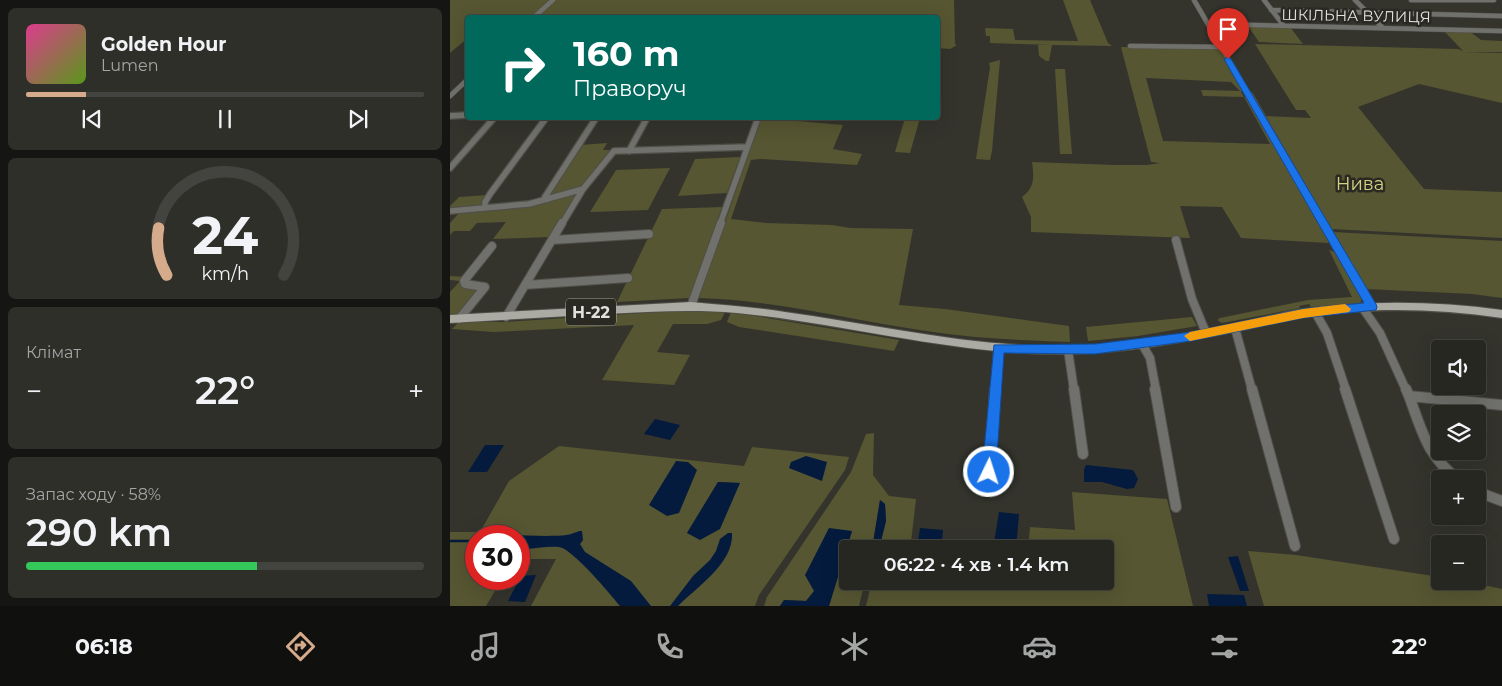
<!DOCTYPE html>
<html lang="uk">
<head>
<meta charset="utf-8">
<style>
  :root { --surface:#272722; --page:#2f2f2a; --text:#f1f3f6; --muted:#a4a5a5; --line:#434440; --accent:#d6ab8b }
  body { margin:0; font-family:Montserrat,sans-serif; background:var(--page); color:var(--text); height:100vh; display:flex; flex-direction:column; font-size:19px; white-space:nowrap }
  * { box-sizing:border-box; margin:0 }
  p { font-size:16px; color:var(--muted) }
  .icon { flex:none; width:28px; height:28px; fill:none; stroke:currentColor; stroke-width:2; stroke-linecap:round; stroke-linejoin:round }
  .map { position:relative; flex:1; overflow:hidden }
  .sheet { display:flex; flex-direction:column; gap:8px; padding:8px; background:#151513; width:450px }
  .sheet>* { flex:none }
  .banner { position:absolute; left:15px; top:15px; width:475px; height:105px; border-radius:5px; box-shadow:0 5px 20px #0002,0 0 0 1px var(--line); background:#00695c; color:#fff; overflow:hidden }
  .fabs { position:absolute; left:981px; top:340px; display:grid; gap:10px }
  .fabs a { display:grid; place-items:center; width:55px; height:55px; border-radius:5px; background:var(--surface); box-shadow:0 5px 20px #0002,0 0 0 1px var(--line); font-size:25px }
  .speed { position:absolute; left:15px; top:525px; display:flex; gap:10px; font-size:25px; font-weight:700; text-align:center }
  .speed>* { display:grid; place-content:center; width:65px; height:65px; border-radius:50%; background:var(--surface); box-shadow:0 5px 20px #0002,0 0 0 1px var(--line); line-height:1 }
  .speed .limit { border:8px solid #d22; background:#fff; color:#111 }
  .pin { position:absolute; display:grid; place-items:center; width:42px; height:42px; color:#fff; margin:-51px -21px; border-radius:50% 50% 50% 0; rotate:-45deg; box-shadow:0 0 5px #0007 }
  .pin .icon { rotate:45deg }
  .me { position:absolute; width:55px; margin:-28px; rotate:4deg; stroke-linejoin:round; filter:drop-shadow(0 0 4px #0008) }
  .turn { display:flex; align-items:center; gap:18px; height:105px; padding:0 25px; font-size:22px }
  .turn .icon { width:65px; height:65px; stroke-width:2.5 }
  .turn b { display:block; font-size:35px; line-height:42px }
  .big { font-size:38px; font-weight:600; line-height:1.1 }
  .sheet .tile { flex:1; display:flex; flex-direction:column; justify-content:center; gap:8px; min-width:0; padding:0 18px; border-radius:8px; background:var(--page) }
  .sheet .dial { align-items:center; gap:0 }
  .dial svg { height:130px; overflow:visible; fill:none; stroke:var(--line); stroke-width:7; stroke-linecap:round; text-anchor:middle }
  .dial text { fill:var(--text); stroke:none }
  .song { display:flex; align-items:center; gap:15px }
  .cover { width:60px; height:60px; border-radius:8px; background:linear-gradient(135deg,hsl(330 70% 55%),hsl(90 70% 35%)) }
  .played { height:5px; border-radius:2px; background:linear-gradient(90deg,var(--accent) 15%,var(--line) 15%) }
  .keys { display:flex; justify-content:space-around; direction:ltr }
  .heat { display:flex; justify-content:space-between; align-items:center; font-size:28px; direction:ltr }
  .charge { height:8px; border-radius:4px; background:linear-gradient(90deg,#34c759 58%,var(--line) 0) }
  .trip { position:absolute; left:389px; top:540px; width:275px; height:50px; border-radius:5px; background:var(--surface); box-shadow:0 5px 20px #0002,0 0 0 1px var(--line); font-weight:600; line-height:50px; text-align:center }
  .dock { display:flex; height:80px; justify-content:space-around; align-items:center; background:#10100e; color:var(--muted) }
  .dock .icon { width:35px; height:35px }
  .dock .on { color:var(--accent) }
  .dock b { font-size:22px; color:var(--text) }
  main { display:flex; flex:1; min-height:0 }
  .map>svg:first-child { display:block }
  .green { fill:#565632; fill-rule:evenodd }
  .water { fill:#041b3e }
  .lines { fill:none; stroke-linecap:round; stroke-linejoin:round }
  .stream { stroke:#041b3e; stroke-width:2.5 }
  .minor-far3-casing { stroke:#505049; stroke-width:5.5 }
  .minor-far2-casing { stroke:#505049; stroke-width:8 }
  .minor-far1-casing { stroke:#505049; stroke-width:10 }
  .minor-casing { stroke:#505049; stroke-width:12 }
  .major-casing { stroke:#505049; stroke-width:2 }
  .minor-far3 { stroke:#70706c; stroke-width:4.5 }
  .minor-far2 { stroke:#70706c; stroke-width:5.5 }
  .minor-far1 { stroke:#70706c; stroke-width:8 }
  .minor { stroke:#70706c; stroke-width:10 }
  .major { fill:#ababa4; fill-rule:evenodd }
  .route { fill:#1a73e8; stroke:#114b97 }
  .slow { fill:#f59e0b }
  .labels { text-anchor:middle; stroke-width:5; stroke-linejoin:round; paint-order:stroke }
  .far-street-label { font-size:15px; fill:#e2e2dd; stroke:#2a2a23 }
  .shield { fill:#2a2a23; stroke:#ababa5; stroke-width:1 }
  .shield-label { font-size:16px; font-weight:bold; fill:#e2e2dd }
  .park-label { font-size:18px; fill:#d2d280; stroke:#2a2a23 }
</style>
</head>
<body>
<main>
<section class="sheet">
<div class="tile">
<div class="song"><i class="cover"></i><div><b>Golden Hour</b><p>Lumen</p></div></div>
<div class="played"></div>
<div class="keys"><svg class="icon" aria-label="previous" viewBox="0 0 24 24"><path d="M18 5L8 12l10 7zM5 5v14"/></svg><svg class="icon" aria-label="pause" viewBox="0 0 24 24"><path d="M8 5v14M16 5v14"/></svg><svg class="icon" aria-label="next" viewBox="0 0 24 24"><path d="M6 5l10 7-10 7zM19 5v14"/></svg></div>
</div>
<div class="tile dial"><svg viewBox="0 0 100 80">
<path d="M14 69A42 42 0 1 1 86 69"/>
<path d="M14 69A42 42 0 0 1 9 40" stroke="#d6ab8b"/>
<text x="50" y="56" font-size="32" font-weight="700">24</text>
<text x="50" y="72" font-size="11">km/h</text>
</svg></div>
<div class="tile"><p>Клімат</p>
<div class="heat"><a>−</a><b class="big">22°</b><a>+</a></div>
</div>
<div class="tile"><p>Запас ходу · 58%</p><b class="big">290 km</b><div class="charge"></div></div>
</section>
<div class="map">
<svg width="1052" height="606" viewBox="0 0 1052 606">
  <rect width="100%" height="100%" fill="#34342d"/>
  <!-- green -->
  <path class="green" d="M0,0H100L81,17L18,18L17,41L13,42L0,53Z
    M104,0H504L505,44L507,45L500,49L488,48V18H86Z
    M613,0H640L658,43L662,46L602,45L599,61H596L589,56L588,45H600L540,43V36H536L535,28L563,29L565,40L628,41Z
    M798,26L840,27L853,44L809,42Z
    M993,30L1019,31L1031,40L1052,41V52H1014L1052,53V103L969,84L908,107L974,189L1052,192V238L881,229L816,116L861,118L855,110H846L805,44L1008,49L1013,51Z
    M671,47L770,48L792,90L791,92L794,97H797L880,242L878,243L791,238L772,207L730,206L740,238L581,232V217L572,197C585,187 584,177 582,162L664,165H697L710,163L701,162ZM696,78L781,82L790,91L751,90L753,96L794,97L820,144L713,141Z
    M550,60L542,151L540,160L526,159L540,67L539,63Z
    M605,69H615L622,154H610Z
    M311,118L393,125L383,149L412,154L407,165L310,159L301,160L281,219L316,223L382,225L400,228L463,229L449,305L495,309L619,326L620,342C574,340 528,339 483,332C405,321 328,300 249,298Z
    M455,118H470L460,153L445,152Z
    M157,143L153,150H159V153L132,186L100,198L98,196L131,145Z
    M290,157L277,193L228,196L245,159Z
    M220,168L198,210L140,212L166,170Z
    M128,192L101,237L43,239L56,222L27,223L20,231H4L0,235V223L9,213Z
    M37,195L33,207L0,209V206L9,197Z
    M272,207L239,298L167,302L212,209Z
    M883,232L1052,241V298L1022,294L916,289Z
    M879,250L887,253L912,294V299L910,303L861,307L859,304L849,306L850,308L772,323L767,320L770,318L858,300L902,297Z
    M0,276L16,277L12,282L32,287L9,316L0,315V292L10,281L0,280Z
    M239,310L275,312L271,320L257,324H223L207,352L240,355L224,385L152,380L184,325L43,332L2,329L9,322H55Z
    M281,312L449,340L444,351L289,327L277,322Z
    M742,317L747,326L688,336L638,341L636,327Z
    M424,433L423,475L439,496L466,499L461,542H526L525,549H429L436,521L435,504L430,500L422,549H398V581H415L409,606H379L402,531L355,575L365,591L356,601L334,600L330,606H314L317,597L401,472L416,434Z
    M109,446L294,466L302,447L399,457L395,470L309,595L305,606H81L106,559H69V536H26V579H52L36,606H0V532H30L59,481ZM268,482L290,483L250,539L237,533Z
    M622,492L717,499L743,606H416L422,581H655V549H578L580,527L625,530Z
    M798,551L846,555L990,577V581H1015L1052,589V606H814Z"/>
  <!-- water -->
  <path class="water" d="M205,419L230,425L220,440L194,434Z
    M35,445H54L37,472H18Z
    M356,456L377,462L372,481L339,468L341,462Z
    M226,461L238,462L247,470L229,513L217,516L199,505Z
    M636,465L683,470L688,479L684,488L677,489L652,482H634V469Z
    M268,482L290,483L270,529L250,540L237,533Z
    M430,500L435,504L436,521L429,549H422Z
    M549,512L569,514L566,549H543Z
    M379,528L402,531L379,606H330L334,600L356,601L364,591L355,575Z
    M470,528L493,530L492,542L468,541Z
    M36,531C46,535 111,538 121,534C125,533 127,531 132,531L133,540L130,544L135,552L181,581L201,606H170C160,594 123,549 109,547C99,546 88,548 78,549L77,546H69V536H32Z
    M278,533H282C284,563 247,587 228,606H220L243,576L260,560L266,551L270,539Z
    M788,556L799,591H790L778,557Z
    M86,575L75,602L58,601L71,576Z
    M757,594L794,595L797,606H759Z"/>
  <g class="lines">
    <!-- stream -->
    <path class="stream" d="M0,541H26"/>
    <defs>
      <path id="minor-far3" d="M744,0L801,98
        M814,0L834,26
        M905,0L933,28
        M961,0H1044
        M821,10L1052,16
        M83,18L103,0
        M759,24L1052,31
        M680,46L771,47
        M0,96L18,79"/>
      <path id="minor-far2" d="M800,96L874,224
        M0,116L18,115
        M179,151L197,118
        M0,168L44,118
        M98,199L95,197L146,118
        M35,208V202L40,194L96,118
        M0,211L79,204L133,189
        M112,224L133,189L164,151L297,147
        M270,224L308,118"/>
      <path id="minor-far1" d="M873,223L922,307
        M102,240L199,234
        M726,240L742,299L756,333
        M75,285L178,278
        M241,306L271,223
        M912,307L930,333L956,390
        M865,312L877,333L896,390
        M56,317L112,223
        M9,319L35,287L15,284L14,281L42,246
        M785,328L802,390
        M692,344L700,358L706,390
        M618,350L624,390
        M545,390L548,348"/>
      <path id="minor" d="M624,389L633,454
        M705,389L726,507
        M802,389L845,546
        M895,389L944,539
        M956,389L959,396L1052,405
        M959,396C972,431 977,456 1008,479
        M539,472L545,389
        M1028,492L1052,501"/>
      <path id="major" d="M241,302C272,305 304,307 335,312C430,325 524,348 620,346C675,345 730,335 783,324C804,320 826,314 847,310C915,300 984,301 1052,310V318C983,308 914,307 845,318C824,322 804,328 783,332C729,343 674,353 619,354C507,356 399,324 287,313C242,309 199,312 154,314C103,317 51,320 0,323V315Z"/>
    </defs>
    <!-- minor-far3 casing -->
    <use href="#minor-far3" class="minor-far3-casing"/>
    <!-- minor-far2 casing -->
    <use href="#minor-far2" class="minor-far2-casing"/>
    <!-- minor-far1 casing -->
    <use href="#minor-far1" class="minor-far1-casing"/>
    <!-- minor casing -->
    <use href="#minor" class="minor-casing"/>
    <!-- major casing -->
    <use href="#major" class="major-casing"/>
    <!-- minor-far3 -->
    <use href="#minor-far3" class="minor-far3"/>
    <!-- minor-far2 -->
    <use href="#minor-far2" class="minor-far2"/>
    <!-- minor-far1 -->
    <use href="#minor-far1" class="minor-far1"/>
    <!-- minor -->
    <use href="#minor" class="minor"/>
    <!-- major -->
    <use href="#major" class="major"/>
  </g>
  <!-- route -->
  <path class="route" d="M778,57L781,59L926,304L927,307L926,310L853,318L741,341L645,354L554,353L546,472L544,476L539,478L534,476L532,472L544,345L645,344L741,332L853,309L914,303L774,59Z"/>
  <!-- slow -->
  <path class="slow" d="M895,304L901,309L899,312L853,318L740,341L734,336L740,332L853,309Z"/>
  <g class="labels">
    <!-- far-street labels -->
    <g class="far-street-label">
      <text transform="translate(906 16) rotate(1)" y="5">ШКІЛЬНА ВУЛИЦЯ</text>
    </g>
    <!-- shield labels -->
    <rect class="shield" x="116" y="298.5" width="50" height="27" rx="4"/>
    <g class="shield-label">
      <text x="141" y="318">Н-22</text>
    </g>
    <!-- park labels -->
    <g class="park-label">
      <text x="910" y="190">Нива</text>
    </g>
  </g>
</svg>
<div class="fabs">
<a><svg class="icon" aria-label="sound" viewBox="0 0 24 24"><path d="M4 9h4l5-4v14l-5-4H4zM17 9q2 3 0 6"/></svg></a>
<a><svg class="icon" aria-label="layers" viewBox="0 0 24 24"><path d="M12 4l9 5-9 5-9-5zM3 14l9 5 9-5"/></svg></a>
<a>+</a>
<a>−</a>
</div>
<div class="speed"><div class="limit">30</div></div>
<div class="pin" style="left:778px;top:59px;background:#d93025"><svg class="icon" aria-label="arrive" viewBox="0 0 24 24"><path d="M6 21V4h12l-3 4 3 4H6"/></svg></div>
<svg class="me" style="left:539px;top:472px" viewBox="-20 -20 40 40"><circle r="17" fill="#1a73e8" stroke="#fff" stroke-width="3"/><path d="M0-11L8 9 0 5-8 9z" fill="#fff"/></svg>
<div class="trip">06:22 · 4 хв · 1.4 km</div>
<div class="banner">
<div class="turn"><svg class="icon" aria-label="right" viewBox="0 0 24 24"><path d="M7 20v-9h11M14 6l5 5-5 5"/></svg><div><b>160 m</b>Праворуч</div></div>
</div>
</div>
</main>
<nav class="dock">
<b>06:18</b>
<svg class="icon on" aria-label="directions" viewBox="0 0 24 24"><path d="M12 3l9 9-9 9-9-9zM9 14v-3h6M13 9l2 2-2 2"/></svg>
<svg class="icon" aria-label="music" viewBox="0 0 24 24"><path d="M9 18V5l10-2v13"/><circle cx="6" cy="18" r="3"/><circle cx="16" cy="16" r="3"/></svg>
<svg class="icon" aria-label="phone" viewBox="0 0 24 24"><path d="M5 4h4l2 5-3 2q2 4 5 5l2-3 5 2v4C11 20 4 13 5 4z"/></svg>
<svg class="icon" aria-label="climate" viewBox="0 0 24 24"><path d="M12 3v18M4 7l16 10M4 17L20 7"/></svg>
<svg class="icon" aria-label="car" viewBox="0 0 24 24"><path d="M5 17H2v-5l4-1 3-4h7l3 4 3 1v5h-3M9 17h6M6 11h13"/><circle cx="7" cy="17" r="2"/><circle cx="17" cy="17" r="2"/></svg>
<svg class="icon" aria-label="filters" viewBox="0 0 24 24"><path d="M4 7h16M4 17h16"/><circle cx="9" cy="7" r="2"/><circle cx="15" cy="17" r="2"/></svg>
<b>22°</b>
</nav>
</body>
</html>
